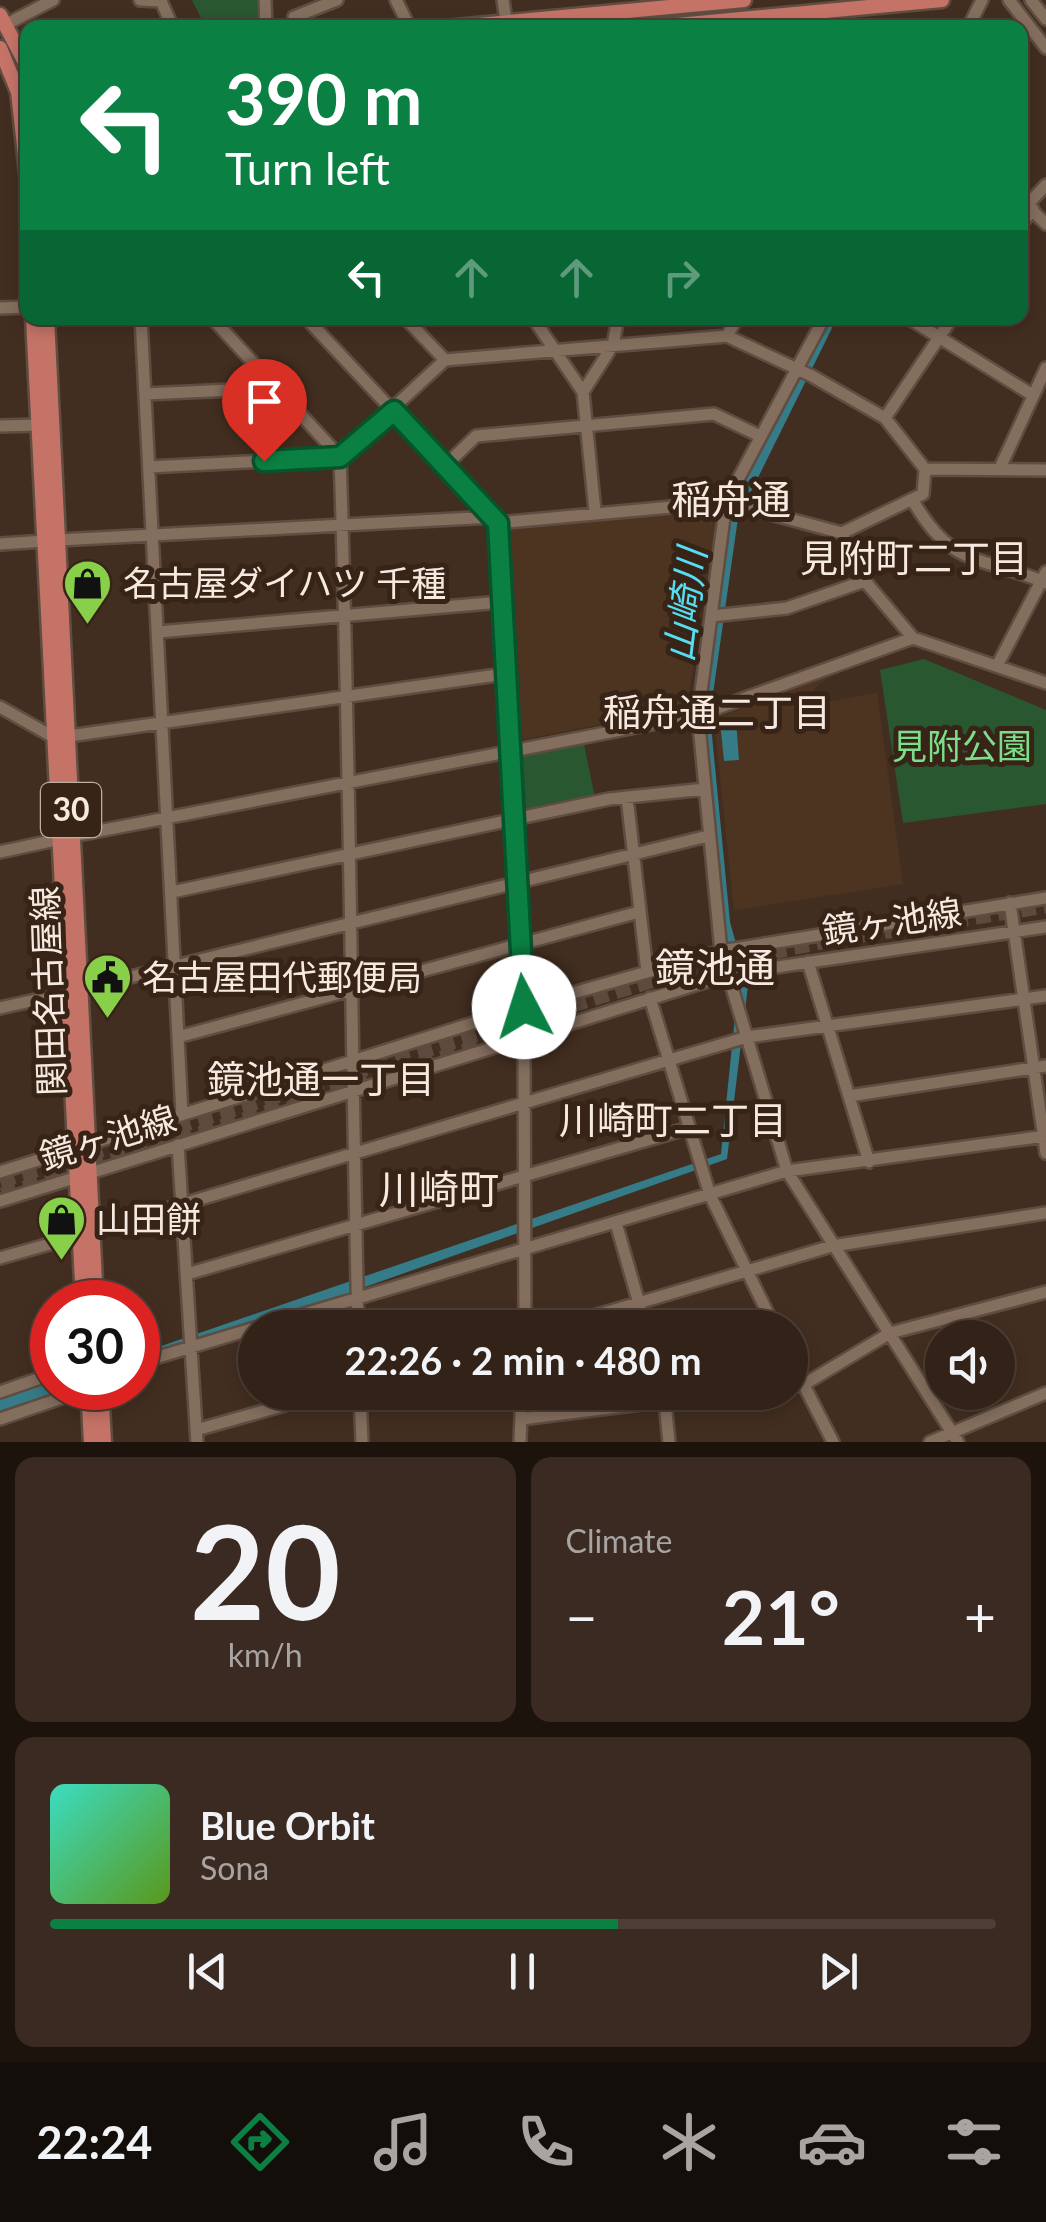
<!DOCTYPE html>
<html lang="en">
<head>
<meta charset="utf-8">
<style>
  :root { --surface:#322218; --page:#3a2a21; --text:#f1f3f6; --muted:#a8a4a2; --line:#4d3f37; --accent:#0b8043 }
  body { margin:0; font-family:Lato,"Noto Sans JP",sans-serif; background:var(--page); color:var(--text); height:100vh; display:flex; flex-direction:column; font-size:38px; white-space:nowrap }
  * { box-sizing:border-box; margin:0 }
  p { font-size:32px; color:var(--muted) }
  .icon { flex:none; width:55px; height:55px; fill:none; stroke:currentColor; stroke-width:2; stroke-linecap:round; stroke-linejoin:round }
  .map { position:relative; height:1442px; overflow:hidden }
  .side { display:flex; flex-direction:column; gap:15px; padding:15px; background:#1c130d; flex:1 }
  .side>* { flex:none }
  .banner { position:absolute; left:20px; top:20px; width:1008px; height:305px; border-radius:20px; box-shadow:0 5px 15px #0003,0 0 0 2px var(--line); background:#0b8043; color:#fff; overflow:hidden }
  .controls { position:absolute; left:925px; top:1320px; display:grid; gap:20px }
  .controls a { display:grid; place-items:center; width:90px; height:90px; border-radius:50%; background:var(--surface); box-shadow:0 5px 15px #0003,0 0 0 2px var(--line); font-size:50px }
  .speed { position:absolute; left:30px; top:1280px; display:flex; gap:20px; font-size:50px; font-weight:700; text-align:center }
  .speed>* { display:grid; place-content:center; width:130px; height:130px; border-radius:50%; background:var(--surface); box-shadow:0 5px 15px #0003,0 0 0 2px var(--line); line-height:1 }
  .speed .limit { border:15px solid #d22; background:#fff; color:#111 }
  .pin { position:absolute; display:grid; place-items:center; width:85px; height:85px; color:#fff; margin:-102px -42px; border-radius:50% 50% 50% 0; rotate:-45deg; box-shadow:0 0 10px #0007 }
  .pin .icon { rotate:45deg }
  .me { position:absolute; width:110px; margin:-55px; rotate:355deg; stroke-linejoin:round; filter:drop-shadow(0 0 8px #0008) }
  .turn { display:flex; align-items:center; gap:35px; height:210px; padding:0 40px; font-size:45px }
  .turn .icon { width:130px; height:130px; stroke-width:2.5 }
  .turn b { display:block; font-size:70px; line-height:85px }
  .lanes { display:flex; align-items:center; height:95px; padding:0 40px; background:#0003; justify-content:center; gap:50px; direction:ltr }
  .lanes .off { opacity:.35 }
  .big { font-size:75px; font-weight:700; line-height:1.1 }
  .side .card { flex:1; display:flex; flex-direction:column; justify-content:center; gap:15px; min-width:0; padding:0 35px; border-radius:20px; background:var(--page) }
  .side .dial { align-items:center; gap:0 }
  .dial b { font-size:130px; line-height:1 }
  .song { display:flex; align-items:center; gap:30px }
  .cover { width:120px; height:120px; border-radius:15px; background:linear-gradient(135deg,hsl(170 70% 55%),hsl(90 70% 35%)) }
  .played { height:10px; border-radius:5px; background:linear-gradient(90deg,var(--accent) 60%,var(--line) 60%) }
  .keys { display:flex; justify-content:space-around; direction:ltr }
  .heat { display:flex; justify-content:space-between; align-items:center; font-size:55px; direction:ltr }
  .side .tiles { flex:1; display:grid; gap:15px; grid-template-columns:1fr 1fr }
  .card:last-child { grid-column:span 2 }
  .trip { position:absolute; left:238px; top:1310px; width:570px; height:100px; border-radius:50px; background:var(--surface); box-shadow:0 5px 15px #0003,0 0 0 2px var(--line); font-weight:700; line-height:100px; text-align:center }
  .tabs { display:flex; height:160px; justify-content:space-around; align-items:center; background:#140e0a; color:var(--muted) }
  .tabs .icon { width:70px; height:70px }
  .tabs .on { color:var(--accent) }
  .tabs b { font-size:45px; color:var(--text) }
  .map>svg:first-child { display:block }
  .built { fill:#4d3421 }
  .green { fill:#285730 }
  .water { fill:#367b88 }
  .lines { fill:none; stroke-linecap:round; stroke-linejoin:round }
  .highway-tunnel { stroke:#5d4a3d; stroke-width:15; stroke-dasharray:15 8; stroke-linecap:butt }
  .minor-casing { stroke:#5e4d40; stroke-width:16 }
  .major-casing { stroke:#5e4d40; stroke-width:19 }
  .minor { stroke:#846e5e; stroke-width:11 }
  .major { stroke:#c57367; stroke-width:14 }
  .route-casing { stroke:#07532c; stroke-width:25 }
  .route { stroke:#0b8043; stroke-width:18 }
  .labels { text-anchor:middle; stroke-width:10; stroke-linejoin:round; paint-order:stroke }
  .shield { fill:#372416; stroke:#bdaea3; stroke-width:2.5 }
  .shield-label { font-size:32px; font-weight:bold; fill:#f6e9e0 }
  .poi-label { font-size:35px; fill:#f6e9e0; stroke:#372416; text-anchor:start }
  .park-label { font-size:35px; fill:#7bde8b; stroke:#372416 }
  .street-label { font-size:35px; fill:#f6e9e0; stroke:#372416 }
  .neighbourhood-label { font-size:38px; fill:#f6e9e0; stroke:#372416 }
  .water-label { font-size:38px; font-style:italic; fill:#56ddf4; stroke:#372416 }
  .quarter-label { font-size:40px; fill:#f6e9e0; stroke:#372416 }
</style>
</head>
<body>
<div class="map">
<svg width="1046" height="1442" viewBox="0 0 1046 1442">
  <rect width="100%" height="100%" fill="#422e20"/>
  <!-- built -->
  <path class="built" d="M712,508L718,512L687,707L515,741L504,527Z
    M836,674L819,684L800,707L877,693L903,884L734,910L714,719Z"/>
  <!-- green -->
  <path class="green" d="M192,0H257L259,17L255,24L197,27L201,18Z
    M924,659L1046,710V804L903,823L880,670Z
    M584,744L595,798L520,813L517,757Z"/>
  <!-- water -->
  <path class="water" d="M827,318H837L738,518L710,715L730,922L748,986L727,1159L348,1293L138,1359V1354L721,1154L738,987L722,923L702,719L735,494Z
    M736,720L739,760L724,761L720,721Z
    M52,1378V1388H74L0,1412V1394Z"/>
  <g class="lines">
    <!-- highway-tunnel -->
    <path class="highway-tunnel" d="M0,1181L693,968L831,940L1046,906
      M2,1195L529,1031"/>
    <defs>
      <path id="minor" d="M140,0L161,1L173,28
        M265,0L266,28
        M396,0L410,28
        M503,0L506,21
        M1009,0L1046,48
        M1031,0L1046,19
        M5,25L53,0
        M293,28L294,17L337,0
        M968,28L982,0
        M1020,199L1046,224
        M1028,204L1046,185
        M1020,226L1033,209
        M0,308L28,307
        M141,318L182,1115
        M212,318L340,457C350,747 351,1037 358,1328
        M306,318L498,523L524,1007
        M405,318L445,360L727,336L812,376L885,418L925,469L923,494L842,533L726,502L498,523
        M533,318L583,392L613,345L618,318
        M824,318L726,502L698,715L721,951L787,1171L958,1442
        M908,318L1031,394
        M727,336L737,318
        M583,392L595,511
        M145,394L231,390L254,364
        M885,418L952,318
        M0,426L39,425
        M445,466L476,436L714,414L760,436
        M149,467L340,457L445,360
        M1000,468L1046,368
        M925,469L1046,470
        M912,499C952,570 982,555 1046,583
        M842,533L865,581L913,638L1046,683
        M59,540L493,517
        M0,544L45,541
        M712,616L787,608L865,581
        M158,632L501,602
        M998,664L1046,572
        M0,707L55,738L504,674
        M627,797L647,972
        M73,836L698,715L913,638
        M0,852L60,839
        M172,892L609,799L705,789
        M1010,903L1046,1153
        M808,962L869,1162
        M81,989L708,836
        M650,998L710,1195L775,1328
        M0,1008L67,993
        M178,1037L639,912
        M524,1037L525,1328
        M849,1096L1046,1066
        M178,1145L197,1442
        M0,1172L524,1007L721,951L1046,898
        M0,1201L730,974L1046,927
        M616,1223L646,1328
        M92,1231L747,1037L1046,996
        M0,1258L78,1236
        M187,1274L689,1128
        M257,1328L787,1171L1046,1136
        M553,1328L832,1246L1046,1213
        M790,1358L833,1442
        M138,1363L255,1328
        M790,1386L803,1385L890,1333L1046,1292
        M0,1392L52,1374
        M360,1392L362,1442
        M664,1392L669,1442
        M0,1419L88,1389
        M521,1419L737,1392
        M196,1430L331,1392
        M520,1442L522,1392
        M930,1442L1046,1393"/>
      <path id="major" d="M0,15L28,68
        M445,28L744,0
        M646,28L942,0
        M0,48L18,92L28,182
        M33,318L83,1302
        M47,318L96,1302
        M88,1388L91,1442
        M101,1388L104,1442"/>
    </defs>
    <!-- minor casing -->
    <use href="#minor" class="minor-casing"/>
    <!-- major casing -->
    <use href="#major" class="major-casing"/>
    <!-- minor -->
    <use href="#minor" class="minor"/>
    <!-- major -->
    <use href="#major" class="major"/>
  </g>
  <g class="lines">
    <defs>
      <path id="route" d="M264,461L340,457L394,411L498,523L524,1007"/>
    </defs>
    <!-- route casing -->
    <use href="#route" class="route-casing"/>
    <!-- route -->
    <use href="#route" class="route"/>
  </g>
  <!-- icons -->
  <defs>
    <symbol id="shop-pin" viewBox="-11 -11 22 30"><path d="M0 17L-7.5 6A9.5 9.5 0 1 1 7.5 6Z" fill="#88cf4a" stroke="#372416"/><path d="M-5-2.5h2.3a2.7 3.5 0 0 1 5.4 0H5L5.5 6h-11ZM-1.5-2.5h3a1.5 2.3 0 0 0-3 0Z" fill="#111"/></symbol>
    <symbol id="civic-pin" viewBox="-11 -11 22 30"><path d="M0 17L-7.5 6A9.5 9.5 0 1 1 7.5 6Z" fill="#88cf4a" stroke="#372416"/><path d="M-.6-6.5H3V-4.5H.6V-3L4-1V1h2V6H-6V1h2V-1L-.6-3ZM-1.2 2.5V6h2.4V2.5Z" fill="#111"/></symbol>
  </defs>
  <g fill-rule="evenodd">
    <use href="#shop-pin" x="60" y="556" width="55" height="75"/>
    <use href="#civic-pin" x="80" y="950" width="55" height="75"/>
    <use href="#shop-pin" x="34" y="1192" width="55" height="75"/>
  </g>
  <g class="labels">
    <!-- shield labels -->
    <rect class="shield" x="41" y="783" width="60" height="54" rx="8"/>
    <g class="shield-label">
      <text x="71" y="821">30</text>
    </g>
    <!-- poi labels -->
    <g class="poi-label">
      <text x="123" y="596">名古屋ダイハツ 千種</text>
      <text x="142" y="990">名古屋田代郵便局</text>
      <text x="96" y="1232">山田餅</text>
    </g>
    <!-- park labels -->
    <g class="park-label">
      <text x="962" y="759">見附公園</text>
    </g>
    <!-- street labels -->
    <g class="street-label">
      <text transform="translate(892 922) rotate(-8)" y="12">鏡ヶ池線</text>
      <text transform="translate(49 991) rotate(-92)" y="12">関田名古屋線</text>
      <text transform="translate(108 1138) rotate(-17)" y="12">鏡ヶ池線</text>
    </g>
    <!-- neighbourhood labels -->
    <g class="neighbourhood-label">
      <text x="914" y="572">見附町二丁目</text>
      <text x="717" y="726">稲舟通二丁目</text>
      <text x="321" y="1093">鏡池通一丁目</text>
      <text x="673" y="1134">川崎町二丁目</text>
    </g>
    <!-- water labels -->
    <g class="water-label">
      <text transform="translate(686 605) rotate(-83)" y="13">山崎川</text>
    </g>
    <!-- quarter labels -->
    <g class="quarter-label">
      <text x="731" y="514">稲舟通</text>
      <text x="715" y="982">鏡池通</text>
      <text x="439" y="1204">川崎町</text>
    </g>
  </g>
</svg>
<div class="controls">
<a><svg class="icon" aria-label="sound" viewBox="0 0 24 24"><path d="M4 9h4l5-4v14l-5-4H4zM17 9q2 3 0 6"/></svg></a>
</div>
<div class="speed"><div class="limit">30</div></div>
<div class="pin" style="left:264px;top:461px;background:#d93025"><svg class="icon" aria-label="arrive" viewBox="0 0 24 24"><path d="M6 21V4h12l-3 4 3 4H6"/></svg></div>
<svg class="me" style="left:524px;top:1007px" viewBox="-20 -20 40 40"><circle r="19" fill="#fff"/><path d="M0-13L10 11 0 6-10 11z" fill="#0b8043"/></svg>
<div class="trip">22:26 · 2 min · 480 m</div>
<div class="banner">
<div class="turn"><svg class="icon" aria-label="left" viewBox="0 0 24 24"><path d="M17 20v-9H6M10 6l-5 5 5 5"/></svg><div><b>390 m</b>Turn left</div></div>
<div class="lanes"><svg class="icon" aria-label="left" viewBox="0 0 24 24"><path d="M17 20v-9H6M10 6l-5 5 5 5"/></svg><svg class="icon off" aria-label="ahead" viewBox="0 0 24 24"><path d="M12 20V5M6 11l6-6 6 6"/></svg><svg class="icon off" aria-label="ahead" viewBox="0 0 24 24"><path d="M12 20V5M6 11l6-6 6 6"/></svg><svg class="icon off" aria-label="right" viewBox="0 0 24 24"><path d="M7 20v-9h11M14 6l5 5-5 5"/></svg></div>
</div>
</div>
<section class="side">
<div class="tiles">
<div class="card dial"><b>20</b><p>km/h</p></div>
<div class="card"><p>Climate</p>
<div class="heat"><a>−</a><b class="big">21°</b><a>+</a></div>
</div>
<div class="card">
<div class="song"><i class="cover"></i><div><b>Blue Orbit</b><p>Sona</p></div></div>
<div class="played"></div>
<div class="keys"><svg class="icon" aria-label="previous" viewBox="0 0 24 24"><path d="M18 5L8 12l10 7zM5 5v14"/></svg><svg class="icon" aria-label="pause" viewBox="0 0 24 24"><path d="M8 5v14M16 5v14"/></svg><svg class="icon" aria-label="next" viewBox="0 0 24 24"><path d="M6 5l10 7-10 7zM19 5v14"/></svg></div>
</div>
</div>
</section>
<nav class="tabs">
<b>22:24</b>
<svg class="icon on" aria-label="directions" viewBox="0 0 24 24"><path d="M12 3l9 9-9 9-9-9zM9 14v-3h6M13 9l2 2-2 2"/></svg>
<svg class="icon" aria-label="music" viewBox="0 0 24 24"><path d="M9 18V5l10-2v13"/><circle cx="6" cy="18" r="3"/><circle cx="16" cy="16" r="3"/></svg>
<svg class="icon" aria-label="phone" viewBox="0 0 24 24"><path d="M5 4h4l2 5-3 2q2 4 5 5l2-3 5 2v4C11 20 4 13 5 4z"/></svg>
<svg class="icon" aria-label="climate" viewBox="0 0 24 24"><path d="M12 3v18M4 7l16 10M4 17L20 7"/></svg>
<svg class="icon" aria-label="car" viewBox="0 0 24 24"><path d="M5 17H2v-5l4-1 3-4h7l3 4 3 1v5h-3M9 17h6M6 11h13"/><circle cx="7" cy="17" r="2"/><circle cx="17" cy="17" r="2"/></svg>
<svg class="icon" aria-label="filters" viewBox="0 0 24 24"><path d="M4 7h16M4 17h16"/><circle cx="9" cy="7" r="2"/><circle cx="15" cy="17" r="2"/></svg>
</nav>
</body>
</html>
